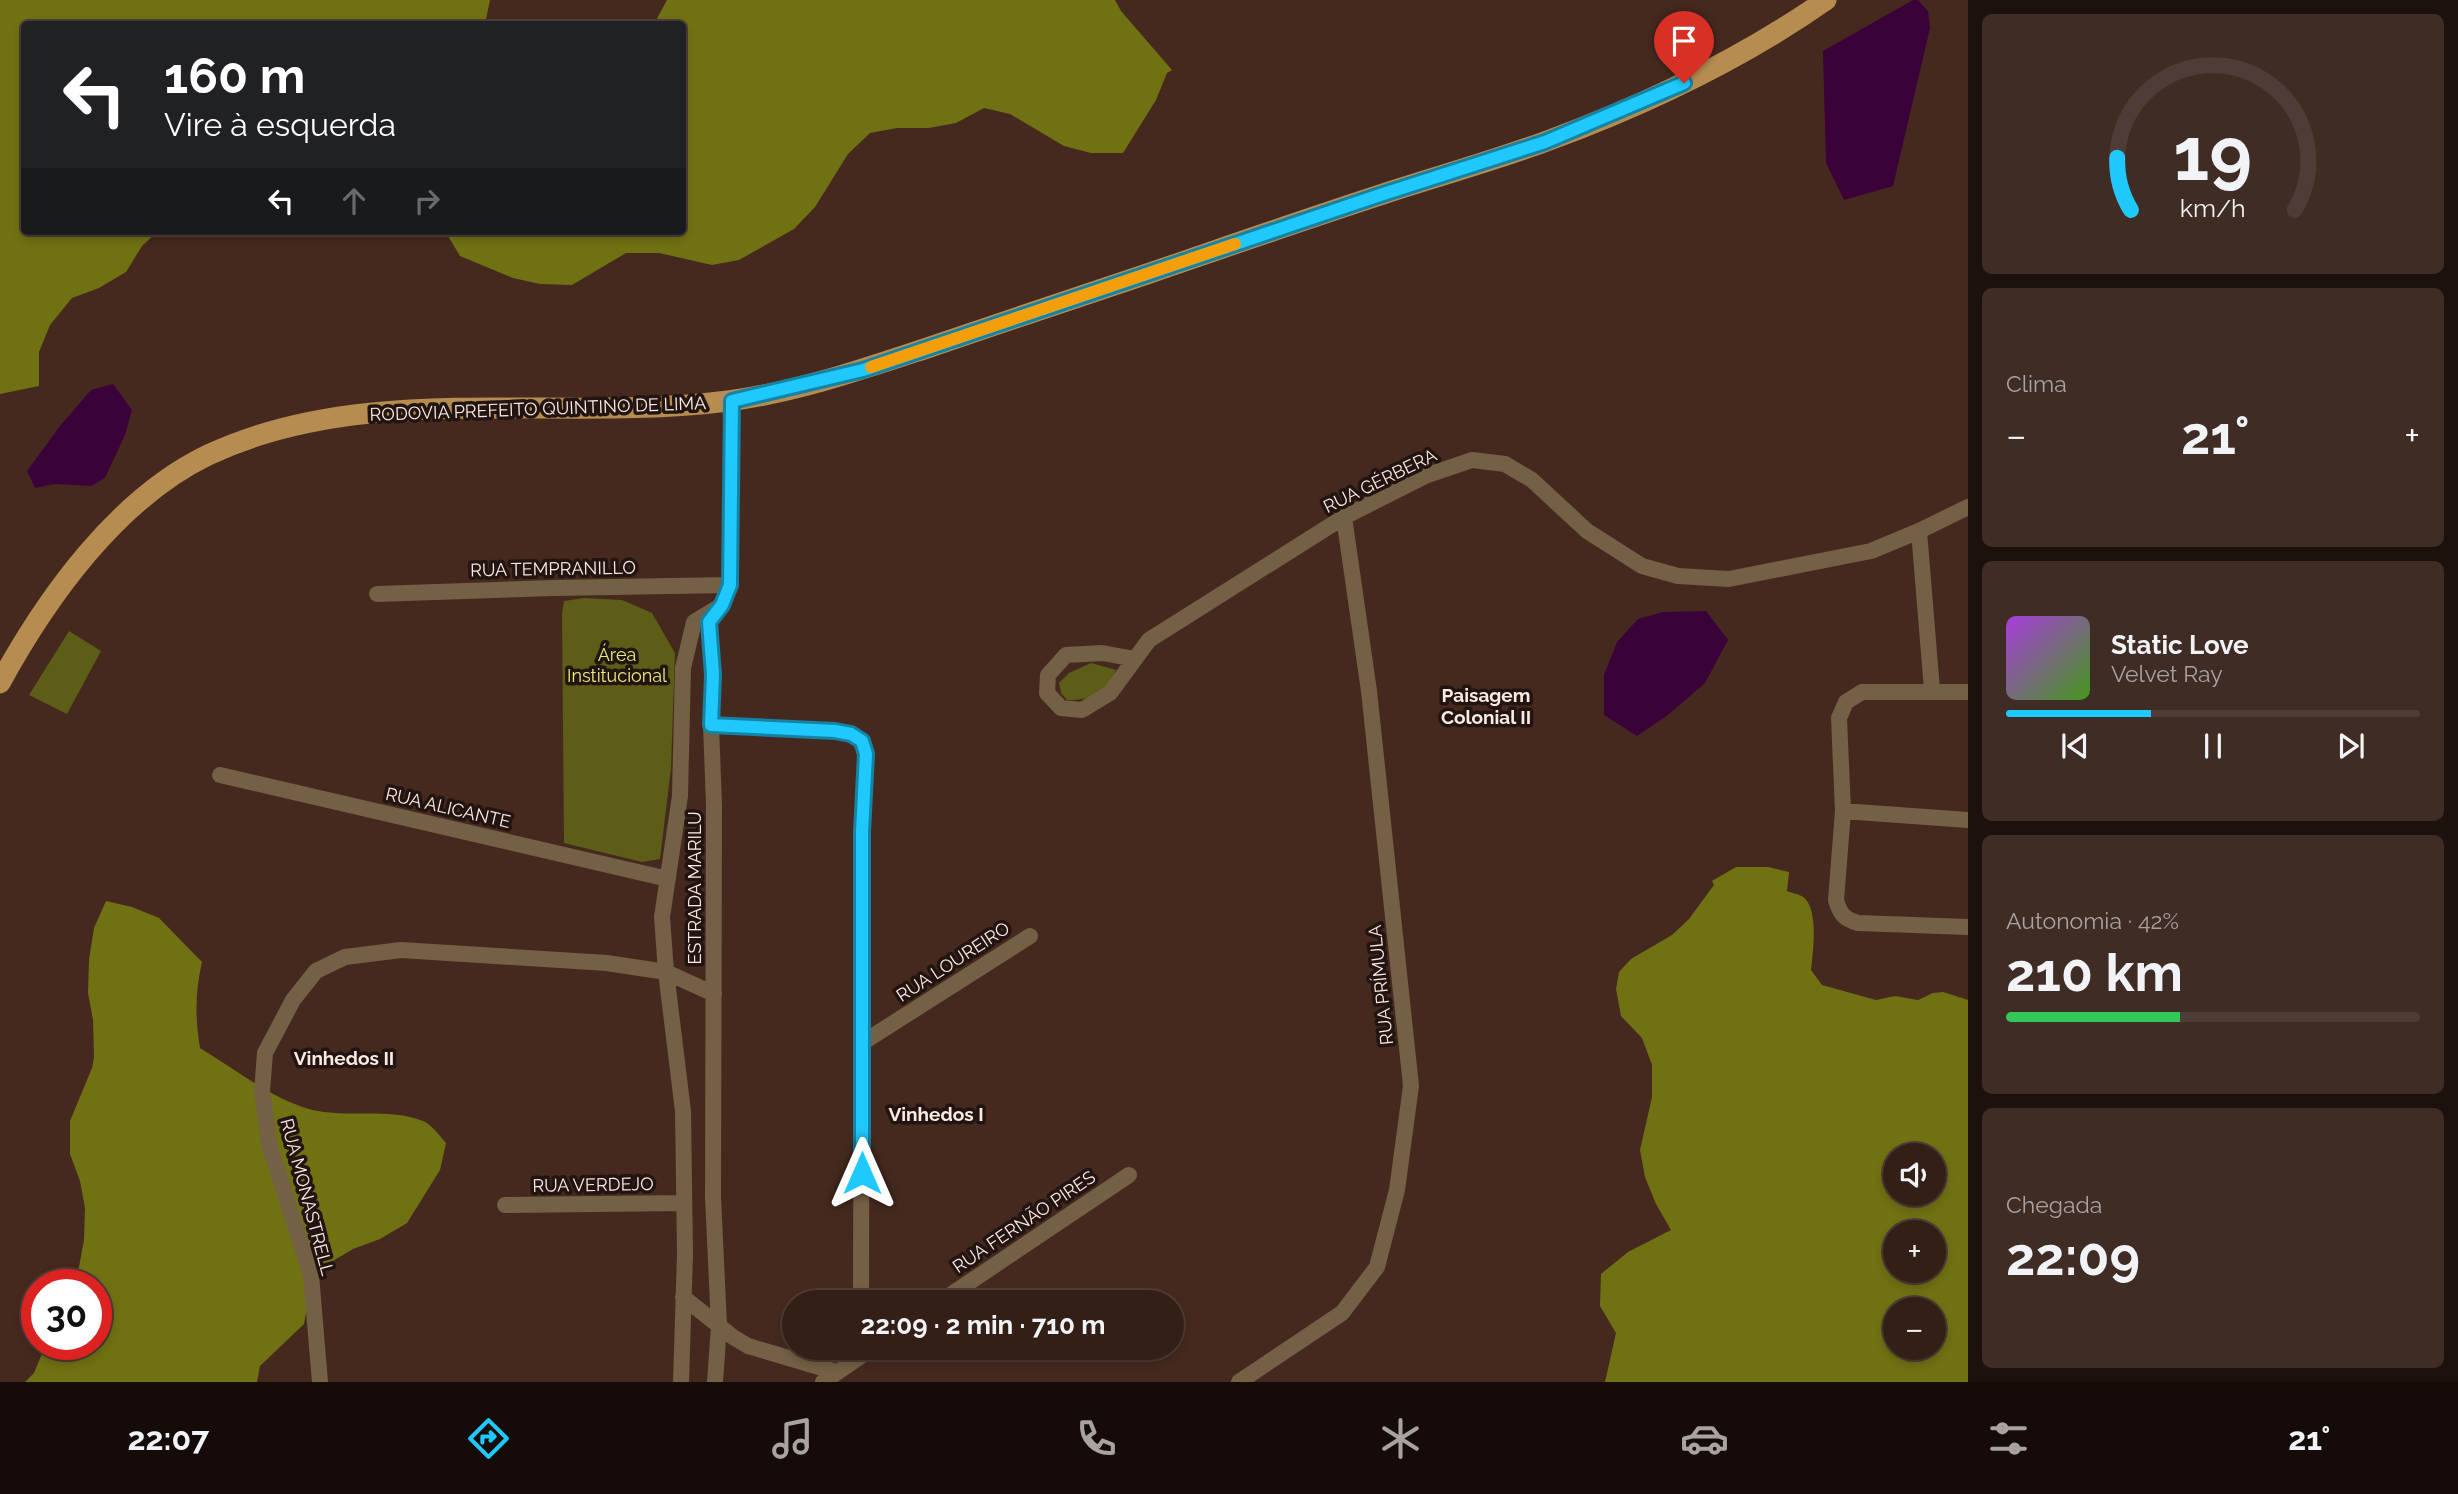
<!DOCTYPE html>
<html lang="pt">
<head>
<meta charset="utf-8">
<style>
  :root { --surface:#341f17; --page:#3f2c24; --text:#f1f3f6; --muted:#a9a2a1; --line:#4e3d36; --accent:#1fc9fd }
  body { margin:0; font-family:Raleway,sans-serif; background:var(--page); color:var(--text); height:100vh; display:flex; flex-direction:column; font-size:26px; white-space:nowrap }
  * { box-sizing:border-box; margin:0 }
  p { font-size:23px; color:var(--muted) }
  .icon { flex:none; width:38px; height:38px; fill:none; stroke:currentColor; stroke-width:2; stroke-linecap:round; stroke-linejoin:round }
  .map { position:relative; flex:1; overflow:hidden }
  .sheet { display:flex; flex-direction:column; gap:14px; padding:14px; background:#1d110d; width:490px }
  .sheet>* { flex:none }
  .top-card { position:absolute; left:21px; top:21px; width:665px; height:214px; border-radius:7px; box-shadow:0 4px 10px #0003,0 0 0 2px var(--line); background:#202124; color:#fff; overflow:hidden }
  .fabs { position:absolute; left:1883px; top:1143px; display:grid; gap:14px }
  .fabs a { display:grid; place-items:center; width:63px; height:63px; border-radius:50%; background:var(--surface); box-shadow:0 4px 10px #0003,0 0 0 2px var(--line); font-size:35px }
  .speed { position:absolute; left:21px; top:1269px; display:flex; gap:14px; font-size:35px; font-weight:700; text-align:center }
  .speed>* { display:grid; place-content:center; width:91px; height:91px; border-radius:50%; background:var(--surface); box-shadow:0 4px 10px #0003,0 0 0 2px var(--line); line-height:1 }
  .speed .limit { border:10px solid #d22; background:#fff; color:#111 }
  .pin { position:absolute; display:grid; place-items:center; width:60px; height:60px; color:#fff; margin:-72px -30px; border-radius:50% 50% 50% 0; rotate:-45deg; box-shadow:0 0 7px #0007 }
  .pin .icon { rotate:45deg }
  .me { position:absolute; width:77px; margin:-38px; rotate:0deg; stroke-linejoin:round; filter:drop-shadow(0 0 5px #0008) }
  .turn { display:flex; align-items:center; gap:24px; height:147px; padding:0 28px; font-size:32px }
  .turn .icon { width:91px; height:91px; stroke-width:2.5 }
  .turn b { display:block; font-size:49px; line-height:60px }
  .lanes { display:flex; align-items:center; height:66px; padding:0 28px; background:#0003; justify-content:center; gap:35px; direction:ltr }
  .lanes .off { opacity:.35 }
  .big { font-size:52px; font-weight:700; line-height:1.1 }
  .sheet .tile { flex:1; display:flex; flex-direction:column; justify-content:center; gap:10px; min-width:0; padding:0 24px; border-radius:10px; background:var(--page) }
  .sheet .dial { align-items:center; gap:0 }
  .dial svg { height:182px; overflow:visible; fill:none; stroke:var(--line); stroke-width:7; stroke-linecap:round; text-anchor:middle }
  .dial text { fill:var(--text); stroke:none }
  .song { display:flex; align-items:center; gap:21px }
  .cover { width:84px; height:84px; border-radius:10px; background:linear-gradient(135deg,hsl(280 70% 55%),hsl(100 70% 35%)) }
  .played { height:7px; border-radius:4px; background:linear-gradient(90deg,var(--accent) 35%,var(--line) 35%) }
  .keys { display:flex; justify-content:space-around; direction:ltr }
  .heat { display:flex; justify-content:space-between; align-items:center; font-size:38px; direction:ltr }
  .charge { height:10px; border-radius:5px; background:linear-gradient(90deg,#34c759 42%,var(--line) 0) }
  .trip { position:absolute; left:782px; top:1290px; width:402px; height:70px; border-radius:35px; background:var(--surface); box-shadow:0 4px 10px #0003,0 0 0 2px var(--line); font-weight:700; line-height:70px; text-align:center }
  .dock { display:flex; height:112px; justify-content:space-around; align-items:center; background:#150c09; color:var(--muted) }
  .dock .icon { width:49px; height:49px }
  .dock .on { color:var(--accent) }
  .dock b { font-size:32px; color:var(--text) }
  main { display:flex; flex:1; min-height:0 }
  .map>svg:first-child { display:block }
  .green { fill:#5c5d16 }
  .forest { fill:#707113; fill-rule:evenodd }
  .water { fill:#3b0239 }
  .lines { fill:none; stroke-linecap:round; stroke-linejoin:round }
  .street { stroke:#746044; stroke-width:16 }
  .primary { stroke:#b68c50; stroke-width:21 }
  .route-casing { stroke:#1483a4; stroke-width:18 }
  .route { stroke:#1fc9fd; stroke-width:12 }
  .slow { stroke:#f59e0b; stroke-width:12 }
  .labels { text-anchor:middle; stroke-width:7; stroke-linejoin:round; paint-order:stroke }
  .street-label { font-size:18px; fill:#fce9e2; stroke:#221511 }
  .park-label { font-size:18px; fill:#e8eb77; stroke:#221511 }
  .neighbourhood-label { font-size:19px; font-weight:bold; fill:#fce9e2; stroke:#221511 }
</style>
</head>
<body>
<main>
<div class="map">
<svg width="1968" height="1382" viewBox="0 0 1968 1382">
  <rect width="100%" height="100%" fill="#45291f"/>
  <!-- green -->
  <path class="green" d="M584,598L622,600L652,613L675,653L671,768L660,859L642,862L564,843L562,613L564,601Z
    M69,631L101,651L67,714L29,695Z
    M1091,663L1116,670C1104,694 1094,700 1067,700L1061,693L1059,683L1069,673Z"/>
  <!-- forest -->
  <path class="forest" d="M0,0H490L485,24H24V231H158L142,246L126,272L99,288L72,298L50,325L39,352V386L0,394Z
    M667,0H1115L1121,11L1172,70L1167,73L1156,100L1123,153H1091L1064,146L1010,114L984,108L956,123L929,128H897L870,133L848,154L815,207L794,229L739,260L712,265L659,253H626L572,285L540,284L513,278L460,256L445,231H682V24H654Z
    M1736,867H1768L1789,872L1787,891C1791,893 1799,894 1803,897C1819,908 1813,953 1811,970L1822,985L1876,1000L1895,996L1918,1000L1933,993L1943,992L1968,1000V1382H1605L1616,1333L1600,1306L1601,1274L1628,1252L1671,1230L1656,1204L1645,1177L1640,1150L1652,1097V1065L1642,1038L1621,1016L1616,989L1619,972L1631,959L1672,935L1689,919L1714,885L1712,881ZM1895,1155H1934V1194H1895ZM1895,1232H1934V1270H1895ZM1895,1309H1934V1348H1895Z
    M106,901L132,907L159,918L202,962C195,992 195,1018 200,1048C235,1069 270,1098 309,1109C346,1119 389,1107 423,1121C431,1124 440,1136 446,1143L440,1170L407,1223L380,1239L353,1249L326,1265L310,1292L304,1324L260,1366L257,1382H25L34,1373L46,1344H96V1284H71L79,1267L84,1240L85,1208L80,1181L70,1154V1121L92,1068L94,1057L93,1020L88,993L89,960L94,928Z"/>
  <!-- water -->
  <path class="water" d="M1913,0H1918L1928,11L1930,28L1893,186L1844,200L1826,163L1823,51Z
    M113,384L132,410L125,435L105,478L91,486L55,484L35,488L27,471L60,426L91,390Z
    M1706,611L1728,640L1705,683L1668,715L1637,736L1604,715V675L1617,642L1638,619L1663,612Z"/>
  <g class="lines">
    <!-- street -->
    <path class="street" d="M1919,531L1932,690
      M377,594L553,588L730,585
      M1135,659L1102,653L1066,655L1048,675L1047,693L1061,708L1082,710L1110,693L1149,640L1344,517L1425,476L1472,460L1505,464L1532,480L1587,531L1642,566L1678,576L1729,579L1871,551L1919,531L1968,507
      M1968,692H1862L1846,702L1839,718L1843,811L1836,900C1840,914 1844,919 1858,923L1968,927
      M711,725L835,731L851,734L862,741L866,754L862,832L861,1302
      M220,775L668,879
      M1843,811L1968,820
      M862,1043L1030,936
      M505,1205L682,1203
      M683,1297L733,1337L748,1346L836,1372
      M940,1302L1129,1175
      M320,1382L311,1275L269,1144L262,1091L265,1053L293,1000L316,971L345,957L401,950L607,963L666,972L714,994
      M681,1382L685,1254L683,1111L666,972L662,917L680,796L683,668L694,622L717,608
      M715,1382L719,1325L713,1197L714,805L711,725L713,675L709,622L722,605L730,585L732,401
      M823,1382L873,1348
      M1239,1382L1342,1313L1377,1267L1397,1190L1411,1086L1369,691L1344,517"/>
    <!-- primary -->
    <path class="primary" d="M0,683C47,597 117,499 208,455C367,380 558,423 728,401C798,392 866,368 933,346C1003,322 1073,299 1144,275C1223,248 1303,220 1383,194C1438,176 1493,161 1547,141C1645,105 1740,60 1826,0"/>
  </g>
  <g class="lines">
    <defs>
      <path id="route" d="M862,1173V832L866,754L862,741L851,734L835,731L711,725L713,675L709,622L722,605L730,585L732,401L863,370L1377,196L1545,142L1684,83"/>
    </defs>
    <!-- route casing -->
    <use href="#route" class="route-casing"/>
    <!-- route -->
    <use href="#route" class="route"/>
    <!-- slow -->
    <path class="slow" d="M871,367L1235,244"/>
  </g>
  <g class="labels">
    <!-- street labels -->
    <g class="street-label">
      <text transform="translate(538 409) rotate(-2)" y="6">RODOVIA PREFEITO QUINTINO DE LIMA</text>
      <text transform="translate(1380 481) rotate(-26)" y="6">RUA GÉRBERA</text>
      <text transform="translate(553 569) rotate(-1)" y="6">RUA TEMPRANILLO</text>
      <text transform="translate(448 808) rotate(13)" y="6">RUA ALICANTE</text>
      <text transform="translate(695 888) rotate(-90)" y="6">ESTRADA MARILU</text>
      <text transform="translate(953 962) rotate(-33)" y="6">RUA LOUREIRO</text>
      <text transform="translate(1381 985) rotate(-96)" y="6">RUA PRÍMULA</text>
      <text transform="translate(593 1185) rotate(-1)" y="6">RUA VERDEJO</text>
      <text transform="translate(307 1197) rotate(75)" y="6">RUA MONASTRELL</text>
      <text transform="translate(1024 1222) rotate(-34)" y="6">RUA FERNÃO PIRES</text>
    </g>
    <!-- park labels -->
    <g class="park-label">
      <text x="617" y="661">Área<tspan x="617" dy="21">Institucional</tspan></text>
    </g>
    <!-- neighbourhood labels -->
    <g class="neighbourhood-label">
      <text x="1486" y="702">Paisagem<tspan x="1486" dy="22">Colonial II</tspan></text>
      <text x="344" y="1065">Vinhedos II</text>
      <text x="936" y="1121">Vinhedos I</text>
    </g>
  </g>
</svg>
<div class="fabs">
<a><svg class="icon" aria-label="sound" viewBox="0 0 24 24"><path d="M4 9h4l5-4v14l-5-4H4zM17 9q2 3 0 6"/></svg></a>
<a>+</a>
<a>−</a>
</div>
<div class="speed"><div class="limit">30</div></div>
<div class="pin" style="left:1684px;top:83px;background:#d93025"><svg class="icon" aria-label="arrive" viewBox="0 0 24 24"><path d="M6 21V4h12l-3 4 3 4H6"/></svg></div>
<svg class="me" style="left:862px;top:1173px" viewBox="-20 -20 40 40"><path d="M0-17L14 15 0 8-14 15z" fill="#1fc9fd" stroke="#fff" stroke-width="4"/></svg>
<div class="trip">22:09 · 2 min · 710 m</div>
<div class="top-card">
<div class="turn"><svg class="icon" aria-label="left" viewBox="0 0 24 24"><path d="M17 20v-9H6M10 6l-5 5 5 5"/></svg><div><b>160 m</b>Vire à esquerda</div></div>
<div class="lanes"><svg class="icon" aria-label="left" viewBox="0 0 24 24"><path d="M17 20v-9H6M10 6l-5 5 5 5"/></svg><svg class="icon off" aria-label="ahead" viewBox="0 0 24 24"><path d="M12 20V5M6 11l6-6 6 6"/></svg><svg class="icon off" aria-label="right" viewBox="0 0 24 24"><path d="M7 20v-9h11M14 6l5 5-5 5"/></svg></div>
</div>
</div>
<section class="sheet">
<div class="tile dial"><svg viewBox="0 0 100 80">
<path d="M14 69A42 42 0 1 1 86 69"/>
<path d="M14 69A42 42 0 0 1 8 46" stroke="#1fc9fd"/>
<text x="50" y="56" font-size="32" font-weight="700">19</text>
<text x="50" y="72" font-size="11">km/h</text>
</svg></div>
<div class="tile"><p>Clima</p>
<div class="heat"><a>−</a><b class="big">21°</b><a>+</a></div>
</div>
<div class="tile">
<div class="song"><i class="cover"></i><div><b>Static Love</b><p>Velvet Ray</p></div></div>
<div class="played"></div>
<div class="keys"><svg class="icon" aria-label="previous" viewBox="0 0 24 24"><path d="M18 5L8 12l10 7zM5 5v14"/></svg><svg class="icon" aria-label="pause" viewBox="0 0 24 24"><path d="M8 5v14M16 5v14"/></svg><svg class="icon" aria-label="next" viewBox="0 0 24 24"><path d="M6 5l10 7-10 7zM19 5v14"/></svg></div>
</div>
<div class="tile"><p>Autonomia · 42%</p><b class="big">210 km</b><div class="charge"></div></div>
<div class="tile"><p>Chegada</p><b class="big">22:09</b></div>
</section>
</main>
<nav class="dock">
<b>22:07</b>
<svg class="icon on" aria-label="directions" viewBox="0 0 24 24"><path d="M12 3l9 9-9 9-9-9zM9 14v-3h6M13 9l2 2-2 2"/></svg>
<svg class="icon" aria-label="music" viewBox="0 0 24 24"><path d="M9 18V5l10-2v13"/><circle cx="6" cy="18" r="3"/><circle cx="16" cy="16" r="3"/></svg>
<svg class="icon" aria-label="phone" viewBox="0 0 24 24"><path d="M5 4h4l2 5-3 2q2 4 5 5l2-3 5 2v4C11 20 4 13 5 4z"/></svg>
<svg class="icon" aria-label="climate" viewBox="0 0 24 24"><path d="M12 3v18M4 7l16 10M4 17L20 7"/></svg>
<svg class="icon" aria-label="car" viewBox="0 0 24 24"><path d="M5 17H2v-5l4-1 3-4h7l3 4 3 1v5h-3M9 17h6M6 11h13"/><circle cx="7" cy="17" r="2"/><circle cx="17" cy="17" r="2"/></svg>
<svg class="icon" aria-label="filters" viewBox="0 0 24 24"><path d="M4 7h16M4 17h16"/><circle cx="9" cy="7" r="2"/><circle cx="15" cy="17" r="2"/></svg>
<b>21°</b>
</nav>
</body>
</html>
